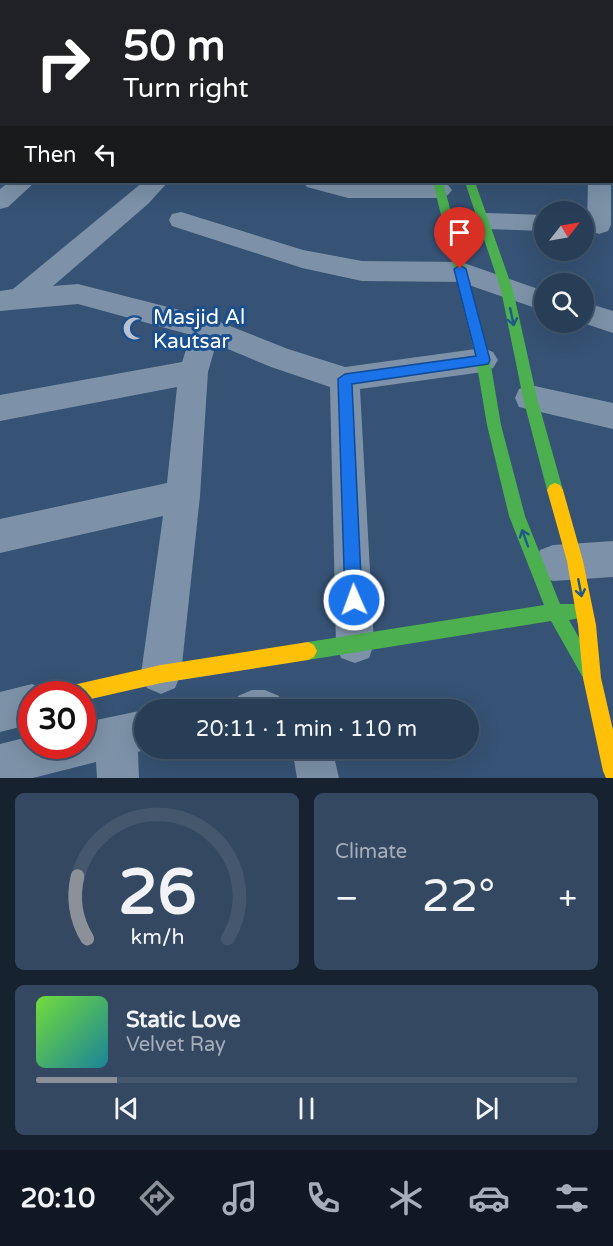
<!DOCTYPE html>
<html lang="en">
<head>
<meta charset="utf-8">
<style>
  :root { --surface:#283e57; --page:#344961; --text:#f1f3f6; --muted:#a5aeba; --line:#44576d; --accent:#8c9099 }
  body { margin:0; font-family:"Varela Round",sans-serif; background:var(--page); color:var(--text); height:100vh; display:flex; flex-direction:column; font-size:22px; white-space:nowrap }
  * { box-sizing:border-box; margin:0 }
  p { font-size:20px; color:var(--muted) }
  .icon { flex:none; width:33px; height:33px; fill:none; stroke:currentColor; stroke-width:2; stroke-linecap:round; stroke-linejoin:round }
  .map { position:relative; height:778px; overflow:hidden }
  .side { display:flex; flex-direction:column; gap:15px; padding:15px; background:#162230; flex:1 }
  .side>* { flex:none }
  .banner { position:absolute; left:0px; top:0px; width:614px; height:183px; box-shadow:0 6px 24px #0002,0 0 0 2px var(--line); background:#202124; color:#fff; overflow:hidden }
  .needle { width:39px; rotate:59deg }
  .tools { position:absolute; left:534px; top:201px; display:grid; gap:12px }
  .tools a { display:grid; place-items:center; width:60px; height:60px; border-radius:50%; background:var(--surface); box-shadow:0 6px 24px #0002,0 0 0 2px var(--line); font-size:30px }
  .speed { position:absolute; left:18px; top:681px; display:flex; gap:12px; font-size:30px; font-weight:700; text-align:center }
  .speed>* { display:grid; place-content:center; width:78px; height:78px; border-radius:50%; background:var(--surface); box-shadow:0 6px 24px #0002,0 0 0 2px var(--line); line-height:1 }
  .speed .limit { border:9px solid #d22; background:#fff; color:#111 }
  .pin { position:absolute; display:grid; place-items:center; width:51px; height:51px; color:#fff; margin:-62px -26px; border-radius:50% 50% 50% 0; rotate:-45deg; box-shadow:0 0 6px #0007 }
  .pin .icon { rotate:45deg }
  .me { position:absolute; width:66px; margin:-33px; rotate:358deg; stroke-linejoin:round; filter:drop-shadow(0 0 4px #0008) }
  .turn { display:flex; align-items:center; gap:21px; height:126px; padding:0 24px; font-size:27px }
  .turn .icon { width:78px; height:78px; stroke-width:2.5 }
  .turn b { display:block; font-size:42px; line-height:51px }
  .then { display:flex; align-items:center; height:57px; padding:0 24px; background:#0003; gap:12px; font-size:22px }
  .big { font-size:45px; font-weight:600; line-height:1.1 }
  .side .widget { flex:1; display:flex; flex-direction:column; justify-content:center; gap:9px; min-width:0; padding:0 21px; border-radius:9px; background:var(--page) }
  .side .dial { align-items:center; gap:0 }
  .dial svg { height:156px; overflow:visible; fill:none; stroke:var(--line); stroke-width:7; stroke-linecap:round; text-anchor:middle }
  .dial text { fill:var(--text); stroke:none }
  .song { display:flex; align-items:center; gap:18px }
  .cover { width:72px; height:72px; border-radius:9px; background:linear-gradient(135deg,hsl(100 70% 55%),hsl(190 70% 35%)) }
  .played { height:6px; border-radius:3px; background:linear-gradient(90deg,var(--accent) 15%,var(--line) 15%) }
  .keys { display:flex; justify-content:space-around; direction:ltr }
  .heat { display:flex; justify-content:space-between; align-items:center; font-size:33px; direction:ltr }
  .side .tiles { flex:1; display:grid; gap:15px; grid-template-columns:1fr 1fr }
  .widget:last-child { grid-column:span 2 }
  .trip { position:absolute; left:134px; top:699px; width:345px; height:60px; border-radius:30px; background:var(--surface); box-shadow:0 6px 24px #0002,0 0 0 2px var(--line); font-weight:600; line-height:60px; text-align:center }
  .dock { display:flex; height:96px; justify-content:space-around; align-items:center; background:#101923; color:var(--muted) }
  .dock .icon { width:42px; height:42px }
  .dock .selected { color:var(--accent) }
  .dock b { font-size:27px; color:var(--text) }
  .map>svg:first-child { display:block }
  .lines { fill:none; stroke-linecap:round; stroke-linejoin:round }
  .street { fill:#7d92a8; fill-rule:evenodd }
  .fast { fill:#4caf50; fill-rule:evenodd }
  .slow { fill:#ffc107; fill-rule:evenodd }
  .oneway { stroke:#205989 }
  .route { fill:#1a73e8; stroke:#114b97; stroke-width:1.5 }
  .labels { text-anchor:middle; stroke-width:6; stroke-linejoin:round; paint-order:stroke }
  .poi-label { font-size:21px; fill:#fff; stroke:#1b4f8f; text-anchor:start }
</style>
</head>
<body>
<div class="map">
<svg width="613" height="778" viewBox="0 0 613 778">
  <rect width="100%" height="100%" fill="#365274"/>
  <g class="lines">
    <!-- street -->
    <path class="street" d="M58,0H76L57,2Z
      M166,0H187L188,2H167Z
      M336,0H357L358,2H337Z
      M538,0H556L538,2Z
      M585,0H606L607,2H586Z
      M0,8H2V19H0Z
      M0,39H2L0,51Z
      M0,64H2V76H0Z
      M0,108H2L0,121Z
      M9,182H35L8,207L0,209V189Z
      M143,182H168L148,204L53,286L78,284L207,317L288,349L345,367L483,348L493,352L498,360L493,368L483,372L360,389L374,644L369,658L355,663L341,658L336,644L330,387L271,367L216,344L208,372L200,496L181,674L175,688L161,694L147,688L141,674L163,516L0,553V519L167,483L177,387L0,421V395L182,362L191,335L78,304L0,311V291L13,289Z
      M303,182H440L448,185L452,190L448,195L440,198H348L307,187Z
      M588,182H611V225L608,231L599,234L590,231L587,225Z
      M181,212L303,250L362,261L461,262L544,291V311L460,282L362,281L302,268L172,226L169,220L172,214Z
      M485,213L544,215V231L485,229L476,227L473,221L476,215Z
      M584,302L613,311V333L580,322H584Z
      M530,385L613,403V429L519,407L515,398L519,389Z
      M613,541V577L553,581L540,576L535,563L540,550L553,545Z
      M32,684L46,690L48,694H32V724L0,732V692Z
      M252,690H265L279,696L285,710H232L238,696Z
      M144,710V748H149L138,752L139,778H97L96,762L33,778H0V744L32,736V746H82V723Z
      M289,748H332L339,778H297L294,760Z"/>
    <!-- fast -->
    <path class="fast" d="M448,0H456L446,2Z
      M433,182H443L490,360L501,425L525,516L560,604H574L580,606L582,612L580,618L569,620L597,670L594,676L588,679L582,676L551,621L308,660L302,657L299,651L302,645L308,642L544,605L509,516L487,425L476,360Z
      M465,182H475L513,290L537,398L563,490L560,495L555,497L550,495L547,490L523,398L501,290Z"/>
    <!-- slow -->
    <path class="slow" d="M417,0H425L416,2Z
      M555,483L560,485L563,490L583,561L596,625L601,678L613,730V778H606L603,771L583,678L578,625L567,561L547,490L550,485Z
      M308,642L314,645L317,651L314,657L308,660L161,683L82,701V694H64L67,688L73,685L161,665Z"/>
  </g>
  <!-- one-way arrows -->
  <defs><path id="oneway-shaft" d="M-6 0H5M1.5-3L5.5 0L1.5 3" fill="none" stroke-width="1.6" stroke-linecap="round" stroke-linejoin="round" transform="scale(1.5)"/></defs>
  <g class="oneway">
    <use href="#oneway-shaft" transform="translate(512 317) rotate(78)"/>
    <use href="#oneway-shaft" transform="translate(525 538) rotate(-110)"/>
    <use href="#oneway-shaft" transform="translate(580 588) rotate(79)"/>
  </g>
  <!-- route -->
  <path class="route" d="M460,265L466,269L490,360L488,364L352,384L362,600L359,606L354,609L348,606L345,600L338,379L345,374L476,356L454,269Z"/>
  <!-- icons -->
  <defs>
    <symbol id="mosque-bare" viewBox="-9 -9 18 18"><path d="M3.5-4.9A6 6 0 1 0 3.5 4.9A5 5 0 1 1 3.5-4.9Z" fill="#b9c2ce" stroke="#1b4f8f" stroke-width="2.5" paint-order="stroke"/></symbol>
  </defs>
  <g fill-rule="evenodd">
    <use href="#mosque-bare" x="118" y="312" width="33" height="33"/>
  </g>
  <g class="labels">
    <!-- poi labels -->
    <g class="poi-label">
      <text x="153" y="324">Masjid Al<tspan x="153" dy="24">Kautsar</tspan></text>
    </g>
  </g>
</svg>
<div class="tools">
<a><svg class="needle" viewBox="-14 -14 28 28"><path d="M0-13l5 13h-10z" fill="#e53935"/><path d="M0 13l5-13h-10z" fill="#a5aeba"/></svg></a>
<a><svg class="icon" aria-label="search" viewBox="0 0 24 24"><circle cx="10" cy="10" r="6"/><path d="M15 15l6 6"/></svg></a>
</div>
<div class="speed"><div class="limit">30</div></div>
<div class="pin" style="left:460px;top:269px;background:#d93025"><svg class="icon" aria-label="arrive" viewBox="0 0 24 24"><path d="M6 21V4h12l-3 4 3 4H6"/></svg></div>
<svg class="me" style="left:354px;top:600px" viewBox="-20 -20 40 40"><circle r="17" fill="#1a73e8" stroke="#fff" stroke-width="3"/><path d="M0-11L8 9 0 5-8 9z" fill="#fff"/></svg>
<div class="trip">20:11 · 1 min · 110 m</div>
<div class="banner">
<div class="turn"><svg class="icon" aria-label="right" viewBox="0 0 24 24"><path d="M7 20v-9h11M14 6l5 5-5 5"/></svg><div><b>50 m</b>Turn right</div></div>
<div class="then">Then<svg class="icon" aria-label="left" viewBox="0 0 24 24"><path d="M17 20v-9H6M10 6l-5 5 5 5"/></svg></div>
</div>
</div>
<section class="side">
<div class="tiles">
<div class="widget dial"><svg viewBox="0 0 100 80">
<path d="M14 69A42 42 0 1 1 86 69"/>
<path d="M14 69A42 42 0 0 1 9 37" stroke="#8c9099"/>
<text x="50" y="56" font-size="32" font-weight="700">26</text>
<text x="50" y="72" font-size="11">km/h</text>
</svg></div>
<div class="widget"><p>Climate</p>
<div class="heat"><a>−</a><b class="big">22°</b><a>+</a></div>
</div>
<div class="widget">
<div class="song"><i class="cover"></i><div><b>Static Love</b><p>Velvet Ray</p></div></div>
<div class="played"></div>
<div class="keys"><svg class="icon" aria-label="previous" viewBox="0 0 24 24"><path d="M18 5L8 12l10 7zM5 5v14"/></svg><svg class="icon" aria-label="pause" viewBox="0 0 24 24"><path d="M8 5v14M16 5v14"/></svg><svg class="icon" aria-label="next" viewBox="0 0 24 24"><path d="M6 5l10 7-10 7zM19 5v14"/></svg></div>
</div>
</div>
</section>
<nav class="dock">
<b>20:10</b>
<svg class="icon selected" aria-label="directions" viewBox="0 0 24 24"><path d="M12 3l9 9-9 9-9-9zM9 14v-3h6M13 9l2 2-2 2"/></svg>
<svg class="icon" aria-label="music" viewBox="0 0 24 24"><path d="M9 18V5l10-2v13"/><circle cx="6" cy="18" r="3"/><circle cx="16" cy="16" r="3"/></svg>
<svg class="icon" aria-label="phone" viewBox="0 0 24 24"><path d="M5 4h4l2 5-3 2q2 4 5 5l2-3 5 2v4C11 20 4 13 5 4z"/></svg>
<svg class="icon" aria-label="climate" viewBox="0 0 24 24"><path d="M12 3v18M4 7l16 10M4 17L20 7"/></svg>
<svg class="icon" aria-label="car" viewBox="0 0 24 24"><path d="M5 17H2v-5l4-1 3-4h7l3 4 3 1v5h-3M9 17h6M6 11h13"/><circle cx="7" cy="17" r="2"/><circle cx="17" cy="17" r="2"/></svg>
<svg class="icon" aria-label="filters" viewBox="0 0 24 24"><path d="M4 7h16M4 17h16"/><circle cx="9" cy="7" r="2"/><circle cx="15" cy="17" r="2"/></svg>
</nav>
</body>
</html>
